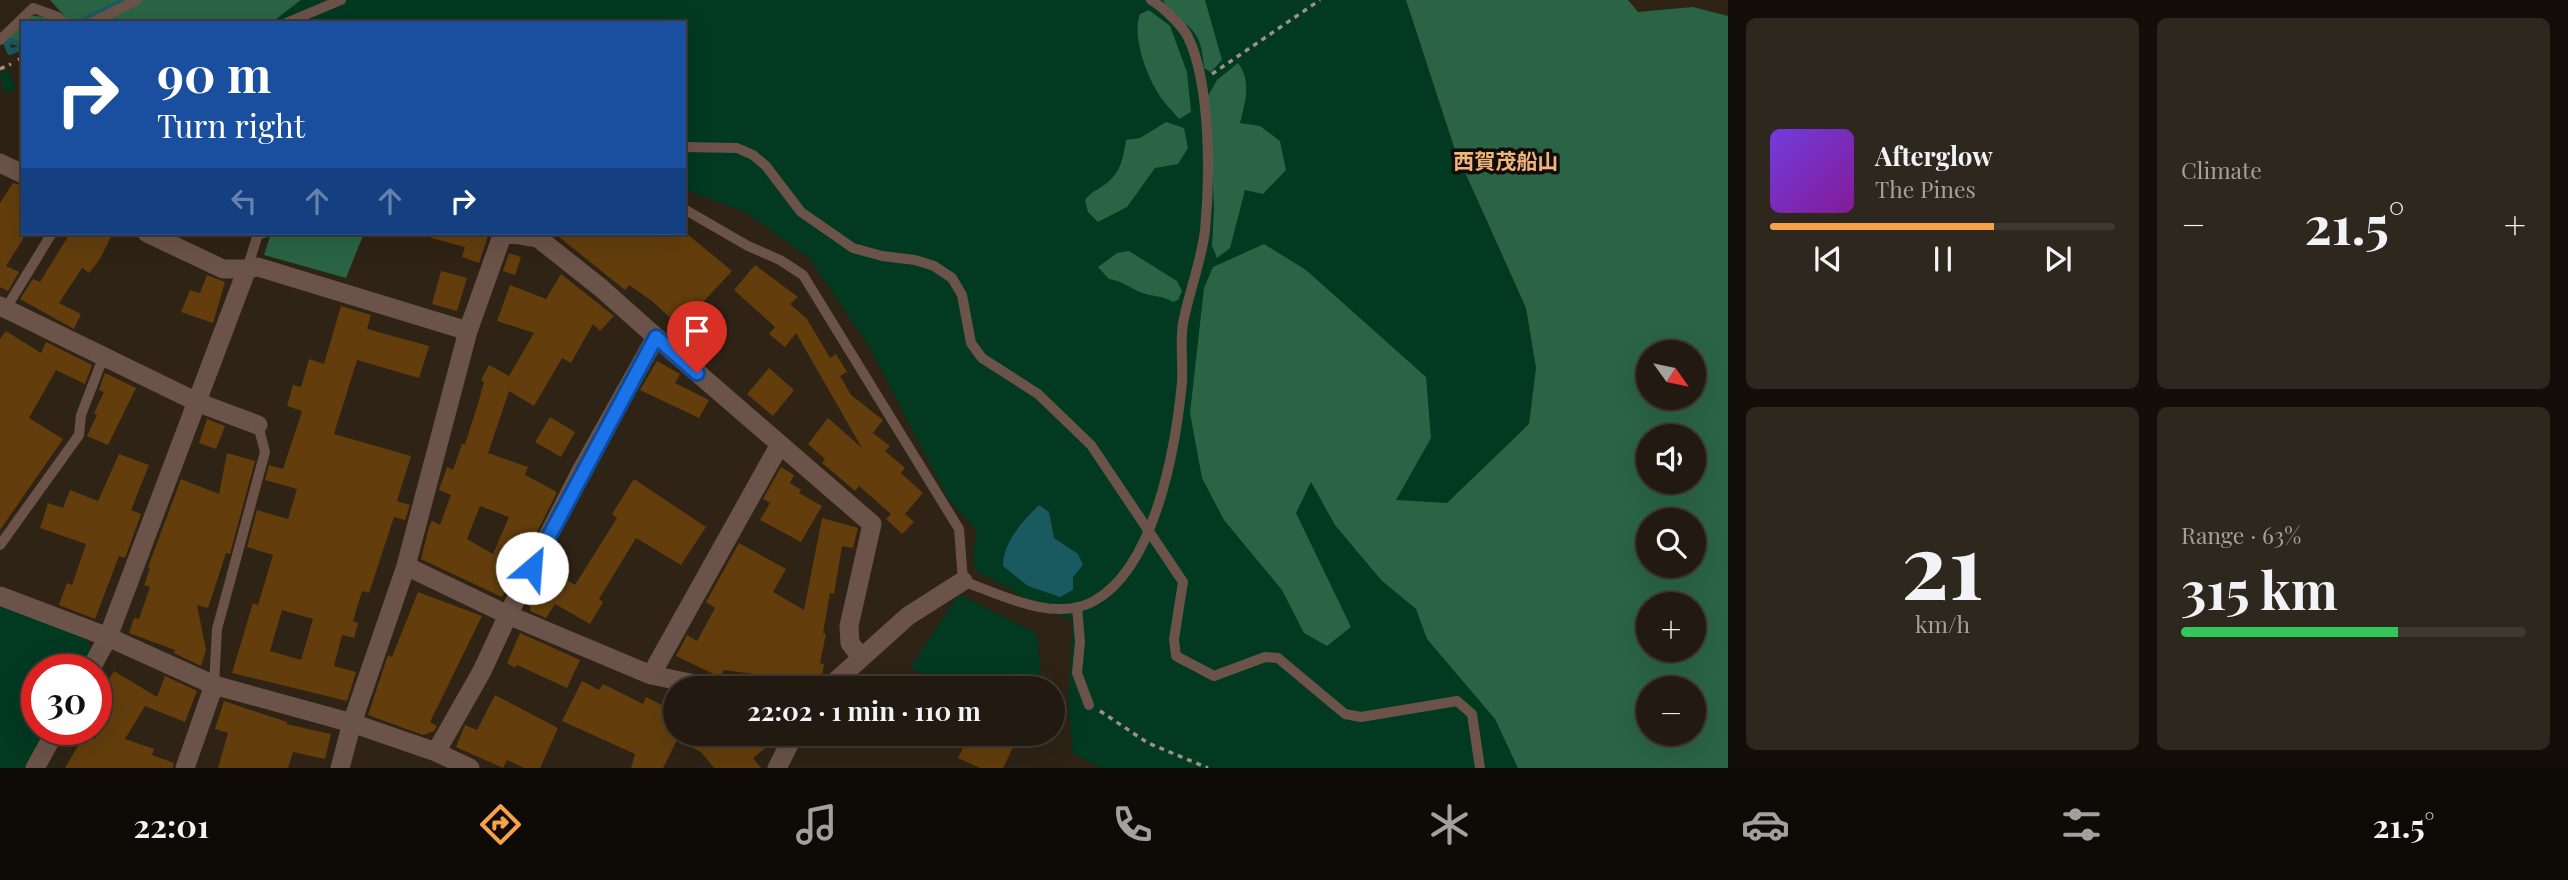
<!DOCTYPE html>
<html lang="en">
<head>
<meta charset="utf-8">
<style>
  :root { --surface:#221a10; --page:#2e271e; --text:#f1f3f6; --muted:#a2a19f; --line:#3f3830; --accent:#f7a148 }
  body { margin:0; font-family:"Playfair Display","Noto Sans JP",serif; background:var(--page); color:var(--text); height:100vh; display:flex; flex-direction:column; font-size:26px; white-space:nowrap }
  * { box-sizing:border-box; margin:0 }
  p { font-size:23px; color:var(--muted) }
  .icon { flex:none; width:38px; height:38px; fill:none; stroke:currentColor; stroke-width:2; stroke-linecap:round; stroke-linejoin:round }
  .map { position:relative; flex:1; overflow:hidden }
  .sheet { display:flex; flex-direction:column; gap:18px; padding:18px; background:#130e09; width:840px }
  .sheet>* { flex:none }
  .hud { position:absolute; left:21px; top:21px; width:665px; height:214px; border-radius:0px; box-shadow:0 7px 28px #0002,0 0 0 2px var(--line); background:#1a4fa0; color:#fff; overflow:hidden }
  .needle { width:46px; rotate:123deg }
  .tools { position:absolute; left:1636px; top:340px; display:grid; gap:14px }
  .tools a { display:grid; place-items:center; width:70px; height:70px; border-radius:50%; background:var(--surface); box-shadow:0 7px 28px #0002,0 0 0 2px var(--line); font-size:35px }
  .speed { position:absolute; left:21px; top:654px; display:flex; gap:14px; font-size:35px; font-weight:700; text-align:center }
  .speed>* { display:grid; place-content:center; width:91px; height:91px; border-radius:50%; background:var(--surface); box-shadow:0 7px 28px #0002,0 0 0 2px var(--line); line-height:1 }
  .speed .limit { border:10px solid #d22; background:#fff; color:#111 }
  .pin { position:absolute; display:grid; place-items:center; width:60px; height:60px; color:#fff; margin:-72px -30px; border-radius:50% 50% 50% 0; rotate:-45deg; box-shadow:0 0 7px #0007 }
  .pin .icon { rotate:45deg }
  .me { position:absolute; width:77px; margin:-38px; rotate:27deg; stroke-linejoin:round; filter:drop-shadow(0 0 5px #0008) }
  .turn { display:flex; align-items:center; gap:24px; height:147px; padding:0 21px; font-size:32px }
  .turn .icon { width:91px; height:91px; stroke-width:2.5 }
  .turn b { display:block; font-size:49px; line-height:60px }
  .lanes { display:flex; align-items:center; height:66px; padding:0 21px; background:#0003; justify-content:center; gap:35px; direction:ltr }
  .lanes .off { opacity:.35 }
  .big { font-size:52px; font-weight:700; line-height:1.1 }
  .sheet .tile { flex:1; display:flex; flex-direction:column; justify-content:center; gap:10px; min-width:0; padding:0 24px; border-radius:10px; background:var(--page) }
  .sheet .dial { align-items:center; gap:0 }
  .dial b { font-size:91px; line-height:1 }
  .song { display:flex; align-items:center; gap:21px }
  .cover { width:84px; height:84px; border-radius:10px; background:linear-gradient(135deg,hsl(260 70% 55%),hsl(290 70% 35%)) }
  .played { height:7px; border-radius:4px; background:linear-gradient(90deg,var(--accent) 65%,var(--line) 65%) }
  .keys { display:flex; justify-content:space-around; direction:ltr }
  .heat { display:flex; justify-content:space-between; align-items:center; font-size:38px; direction:ltr }
  .charge { height:10px; border-radius:5px; background:linear-gradient(90deg,#34c759 63%,var(--line) 0) }
  .sheet .tiles { flex:1; display:grid; gap:18px; grid-template-columns:repeat(2,1fr) }
  .trip { position:absolute; left:663px; top:676px; width:402px; height:70px; border-radius:35px; background:var(--surface); box-shadow:0 7px 28px #0002,0 0 0 2px var(--line); font-weight:700; line-height:70px; text-align:center }
  .menu { display:flex; height:112px; justify-content:space-around; align-items:center; background:#0e0a06; color:var(--muted) }
  .menu .icon { width:49px; height:49px }
  .menu .current { color:var(--accent) }
  .menu b { font-size:32px; color:var(--text) }
  main { display:flex; flex:1; min-height:0 }
  .map>svg:first-child { display:block }
  .green { fill:#013921 }
  .forest { fill:#2a6445; fill-rule:evenodd }
  .water { fill:#195960 }
  .lines { fill:none; stroke-linecap:round; stroke-linejoin:round }
  .stream { stroke:#195960; stroke-width:6 }
  .building { fill:#633e0c; fill-rule:evenodd }
  .path { stroke:#9b9286; stroke-width:3.5; stroke-dasharray:5 5; stroke-linecap:butt }
  .service { stroke:#6b5349; stroke-width:10 }
  .minor { stroke:#6b5349; stroke-width:19 }
  .route-casing { stroke:#114b97; stroke-width:18 }
  .route { stroke:#1a73e8; stroke-width:12 }
  .labels { text-anchor:middle; stroke-width:7; stroke-linejoin:round; paint-order:stroke }
  .neighbourhood-label { font-size:21px; font-weight:bold; fill:#f1b57e; stroke:#120d07 }
</style>
</head>
<body>
<main>
<div class="map">
<svg width="1728" height="768" viewBox="0 0 1728 768">
  <rect width="100%" height="100%" fill="#2e2315"/>
  <!-- green -->
  <path class="green" d="M229,0H1406L1455,150L1526,308L1536,368L1529,424L1526,768H1101L1073,753L1068,701L1073,620L1036,608L1012,590L978,572L973,561L976,530L948,499L869,346L809,258L747,213L684,189V23H170Z
    M8,70L16,88L4,94L0,74Z
    M959,594L1037,634L1042,688H953L910,668Z
    M0,604L86,638L91,651L80,670H37V730H46L24,768H0Z"/>
  <!-- forest -->
  <path class="forest" d="M50,0H301L271,23H71Z
    M1163,0H1205L1222,60L1211,72L1204,68C1203,59 1202,47 1198,39C1191,22 1169,17 1163,0Z
    M1406,0H1628L1638,12L1693,7L1728,16V768H1518L1495,719L1427,639L1416,609L1381,580L1335,525L1311,482L1296,513L1351,627L1327,646L1304,633L1282,590L1224,520L1202,478L1190,413L1204,288L1213,267L1264,244L1306,270L1426,377L1431,438L1396,500L1447,503L1529,424L1536,368L1526,308L1455,150ZM1648,352H1694V397H1648ZM1648,436H1694V481H1648ZM1648,520H1694V565H1648ZM1648,604H1694V649H1648ZM1648,688H1694V733H1648Z
    M1149,10L1170,26L1187,72L1191,112L1179,119C1171,109 1160,99 1155,88C1145,70 1132,34 1140,14Z
    M30,15L56,19L61,23H23V43L4,39Z
    M1238,63C1252,81 1245,103 1240,123L1260,126L1280,141L1286,170L1263,194L1245,190L1230,248L1217,258L1212,246L1214,208L1208,96L1217,80Z
    M1166,122L1184,128L1188,148L1178,164L1155,168L1127,207L1098,222L1088,212L1085,200C1093,189 1104,188 1112,178C1122,168 1124,152 1126,140L1140,138Z
    M271,233H364L346,278L264,255Z
    M1129,251L1177,281L1182,291L1178,300L1173,302C1162,295 1151,297 1140,292C1128,287 1123,281 1109,279L1098,267L1117,253Z"/>
  <!-- water -->
  <path class="water" d="M1039,505L1049,512L1054,538L1078,554L1083,565L1073,577V590L1060,597L1028,586L1003,566C1003,542 1022,522 1039,505Z"/>
  <g class="lines">
    <!-- stream -->
    <path class="stream" d="M77,23L126,0
      M5,40L10,52L18,49
      M5,40L23,44"/>
  </g>
  <!-- building -->
  <path class="building" d="M13,183L23,186V239L6,266L19,272L8,291L0,287V203Z
    M70,233H113L100,259L89,273L82,268L59,303L81,314L74,329L20,299L33,279L40,282Z
    M432,233H489L479,263L462,257L465,247L431,238Z
    M554,233H686L732,271L680,327L652,301L629,285L625,290Z
    M509,253L521,257L515,275L503,271Z
    M755,265L798,297L790,304L807,319L830,358L836,354L847,372L840,376L851,395L883,420L873,433L890,446L885,451L905,468L901,473L923,493L905,514L914,522L902,534L886,519L891,514L859,486L855,491L840,478L822,463L825,459L808,444L828,418L862,448L796,333L785,347L769,334L775,327L734,290Z
    M441,271L467,278L457,311L432,304Z
    M561,274L614,316L600,331L593,324L571,363L562,358L534,406L509,391L488,453L528,467L525,475L557,492L535,536L531,534L507,577L512,580L502,597L421,559L429,527L432,521L440,525L451,495L439,490L447,467L453,470L462,444H465L478,404L484,382L481,380L489,365L509,376L534,333L497,321L510,285L546,299ZM480,506L509,517L493,554L467,539Z
    M207,275L225,282L213,323L181,312L190,290L200,293Z
    M341,306L371,315L367,329L429,346L419,378L357,360L334,434L411,456L397,501L410,505L405,520L394,517L369,593L362,591L353,621L358,623L354,638L342,635L334,666L356,672L347,701L232,673L253,603L258,605L273,555L247,547L257,510L288,519L297,489L265,480L269,465L283,469L302,411L287,406L293,385L301,387L309,359L324,364ZM282,610L313,619L301,660L270,651Z
    M6,331L41,353L46,342L92,365L85,384L56,370L29,418L63,439L0,530V339Z
    M657,361L680,374L675,383L709,400L699,418L640,390Z
    M769,368L794,390L773,416L747,394Z
    M105,373L136,388L108,445L87,436L97,415L94,413L104,392L99,390Z
    M550,417L575,432L561,457L535,442Z
    M207,419L225,426L216,449L199,443Z
    M227,453L255,461L230,554L226,553L208,608L197,605L206,650L201,666L174,653L175,650L129,633L134,618L139,619L150,587L144,585L150,568L148,567L181,479L219,494Z
    M119,454L149,465L131,510L141,514L125,558L119,556L95,619L59,605L67,583L72,585L86,544L40,528L48,503L63,508L70,490L98,501Z
    M781,467L794,475L790,483L801,490L799,493L822,506L801,542L760,520L770,503L763,499Z
    M634,479L706,527L681,565L636,538L599,599L603,602L590,624L555,604L546,618L530,611L531,603L551,571L575,585L617,518L612,514Z
    M822,518L858,528L853,548L842,546L834,594L830,593L823,633L826,634L820,663L824,664L822,677L817,683L724,670L720,677L676,656L687,635L697,641L715,608L706,602L739,543L786,569L773,592L804,610Z
    M418,592L482,616L430,722L437,726L434,731L423,735L368,715L388,655L392,657Z
    M520,633L580,660L567,688L517,665L515,668L507,663Z
    M114,671L157,697L165,676L197,691L185,722L145,706L125,739L154,749L152,755L174,763L173,768H65L86,732L96,739V700Z
    M582,681L599,690L603,684L643,704L646,697L676,712V733H778L772,743L753,758L761,768H714L701,752L677,740L663,768H631L635,754L562,721Z
    M495,695L558,728L540,768H524L507,760L503,768L456,747L465,725L477,730Z
    M224,701L287,722L286,724L331,734L325,759L293,752L288,768H218L228,733L215,729Z
    M970,733H1020L1003,768H980L958,758Z"/>
  <g class="lines">
    <!-- path -->
    <path class="path" d="M18,60L23,57
      M0,69L11,64
      M1212,74L1320,0
      M1100,711L1148,743L1208,768"/>
    <!-- service -->
    <path class="service" d="M91,23L137,0
      M286,23L341,0
      M0,40L33,8L58,17L65,23
      M684,147L737,148L753,155L766,166L801,212L853,248L882,256L915,260L934,266L952,278L962,295L971,343L982,358L1038,394L1091,445L1183,582L1174,639L1176,656L1214,676L1265,657L1278,658L1345,714L1361,717L1457,701L1472,714L1480,768
      M684,209L748,246L780,260L803,275L959,529L963,581C1001,595 1055,623 1094,601C1156,567 1176,445 1182,382C1183,362 1180,342 1183,323C1189,292 1201,262 1205,231C1210,178 1211,85 1188,37C1182,25 1163,7 1151,0
      M247,269L258,234L264,233
      M5,310L52,233
      M0,545L79,435L81,415L103,358
      M1077,607L1080,642L1077,673L1089,705
      M214,685L217,629L265,452L258,425"/>
    <!-- minor -->
    <path class="minor" d="M0,163L23,174
      M247,269L258,267L468,331
      M0,306L199,403L258,425
      M656,337L872,524L849,626L850,643L860,656
      M406,566L508,615L580,473L656,337L601,288L538,238L507,233
      M0,596L108,637L214,685L352,723L436,752L470,768
      M90,670L108,637L247,269H223L147,233
      M651,675L779,446
      M828,688L908,616L963,581
      M436,752L482,671L508,615L651,675L715,688
      M35,768L56,730
      M185,768L214,685
      M340,768L352,723L406,566L468,331L503,233
      M777,768L795,733"/>
  </g>
  <g class="lines">
    <defs>
      <path id="route" d="M532,568L656,337L697,373"/>
    </defs>
    <!-- route casing -->
    <use href="#route" class="route-casing"/>
    <!-- route -->
    <use href="#route" class="route"/>
  </g>
  <g class="labels">
    <!-- neighbourhood labels -->
    <g class="neighbourhood-label">
      <text x="1506" y="169">西賀茂船山</text>
    </g>
  </g>
</svg>
<div class="tools">
<a><svg class="needle" viewBox="-14 -14 28 28"><path d="M0-13l5 13h-10z" fill="#e53935"/><path d="M0 13l5-13h-10z" fill="#a2a19f"/></svg></a>
<a><svg class="icon" aria-label="sound" viewBox="0 0 24 24"><path d="M4 9h4l5-4v14l-5-4H4zM17 9q2 3 0 6"/></svg></a>
<a><svg class="icon" aria-label="search" viewBox="0 0 24 24"><circle cx="10" cy="10" r="6"/><path d="M15 15l6 6"/></svg></a>
<a>+</a>
<a>−</a>
</div>
<div class="speed"><div class="limit">30</div></div>
<div class="pin" style="left:697px;top:373px;background:#d93025"><svg class="icon" aria-label="arrive" viewBox="0 0 24 24"><path d="M6 21V4h12l-3 4 3 4H6"/></svg></div>
<svg class="me" style="left:532px;top:568px" viewBox="-20 -20 40 40"><circle r="19" fill="#fff"/><path d="M0-13L10 11 0 6-10 11z" fill="#1a73e8"/></svg>
<div class="trip">22:02 · 1 min · 110 m</div>
<div class="hud">
<div class="turn"><svg class="icon" aria-label="right" viewBox="0 0 24 24"><path d="M7 20v-9h11M14 6l5 5-5 5"/></svg><div><b>90 m</b>Turn right</div></div>
<div class="lanes"><svg class="icon off" aria-label="left" viewBox="0 0 24 24"><path d="M17 20v-9H6M10 6l-5 5 5 5"/></svg><svg class="icon off" aria-label="ahead" viewBox="0 0 24 24"><path d="M12 20V5M6 11l6-6 6 6"/></svg><svg class="icon off" aria-label="ahead" viewBox="0 0 24 24"><path d="M12 20V5M6 11l6-6 6 6"/></svg><svg class="icon" aria-label="right" viewBox="0 0 24 24"><path d="M7 20v-9h11M14 6l5 5-5 5"/></svg></div>
</div>
</div>
<section class="sheet">
<div class="tiles">
<div class="tile">
<div class="song"><i class="cover"></i><div><b>Afterglow</b><p>The Pines</p></div></div>
<div class="played"></div>
<div class="keys"><svg class="icon" aria-label="previous" viewBox="0 0 24 24"><path d="M18 5L8 12l10 7zM5 5v14"/></svg><svg class="icon" aria-label="pause" viewBox="0 0 24 24"><path d="M8 5v14M16 5v14"/></svg><svg class="icon" aria-label="next" viewBox="0 0 24 24"><path d="M6 5l10 7-10 7zM19 5v14"/></svg></div>
</div>
<div class="tile"><p>Climate</p>
<div class="heat"><a>−</a><b class="big">21.5°</b><a>+</a></div>
</div>
<div class="tile dial"><b>21</b><p>km/h</p></div>
<div class="tile"><p>Range · 63%</p><b class="big">315 km</b><div class="charge"></div></div>
</div>
</section>
</main>
<nav class="menu">
<b>22:01</b>
<svg class="icon current" aria-label="directions" viewBox="0 0 24 24"><path d="M12 3l9 9-9 9-9-9zM9 14v-3h6M13 9l2 2-2 2"/></svg>
<svg class="icon" aria-label="music" viewBox="0 0 24 24"><path d="M9 18V5l10-2v13"/><circle cx="6" cy="18" r="3"/><circle cx="16" cy="16" r="3"/></svg>
<svg class="icon" aria-label="phone" viewBox="0 0 24 24"><path d="M5 4h4l2 5-3 2q2 4 5 5l2-3 5 2v4C11 20 4 13 5 4z"/></svg>
<svg class="icon" aria-label="climate" viewBox="0 0 24 24"><path d="M12 3v18M4 7l16 10M4 17L20 7"/></svg>
<svg class="icon" aria-label="car" viewBox="0 0 24 24"><path d="M5 17H2v-5l4-1 3-4h7l3 4 3 1v5h-3M9 17h6M6 11h13"/><circle cx="7" cy="17" r="2"/><circle cx="17" cy="17" r="2"/></svg>
<svg class="icon" aria-label="filters" viewBox="0 0 24 24"><path d="M4 7h16M4 17h16"/><circle cx="9" cy="7" r="2"/><circle cx="15" cy="17" r="2"/></svg>
<b>21.5°</b>
</nav>
</body>
</html>
